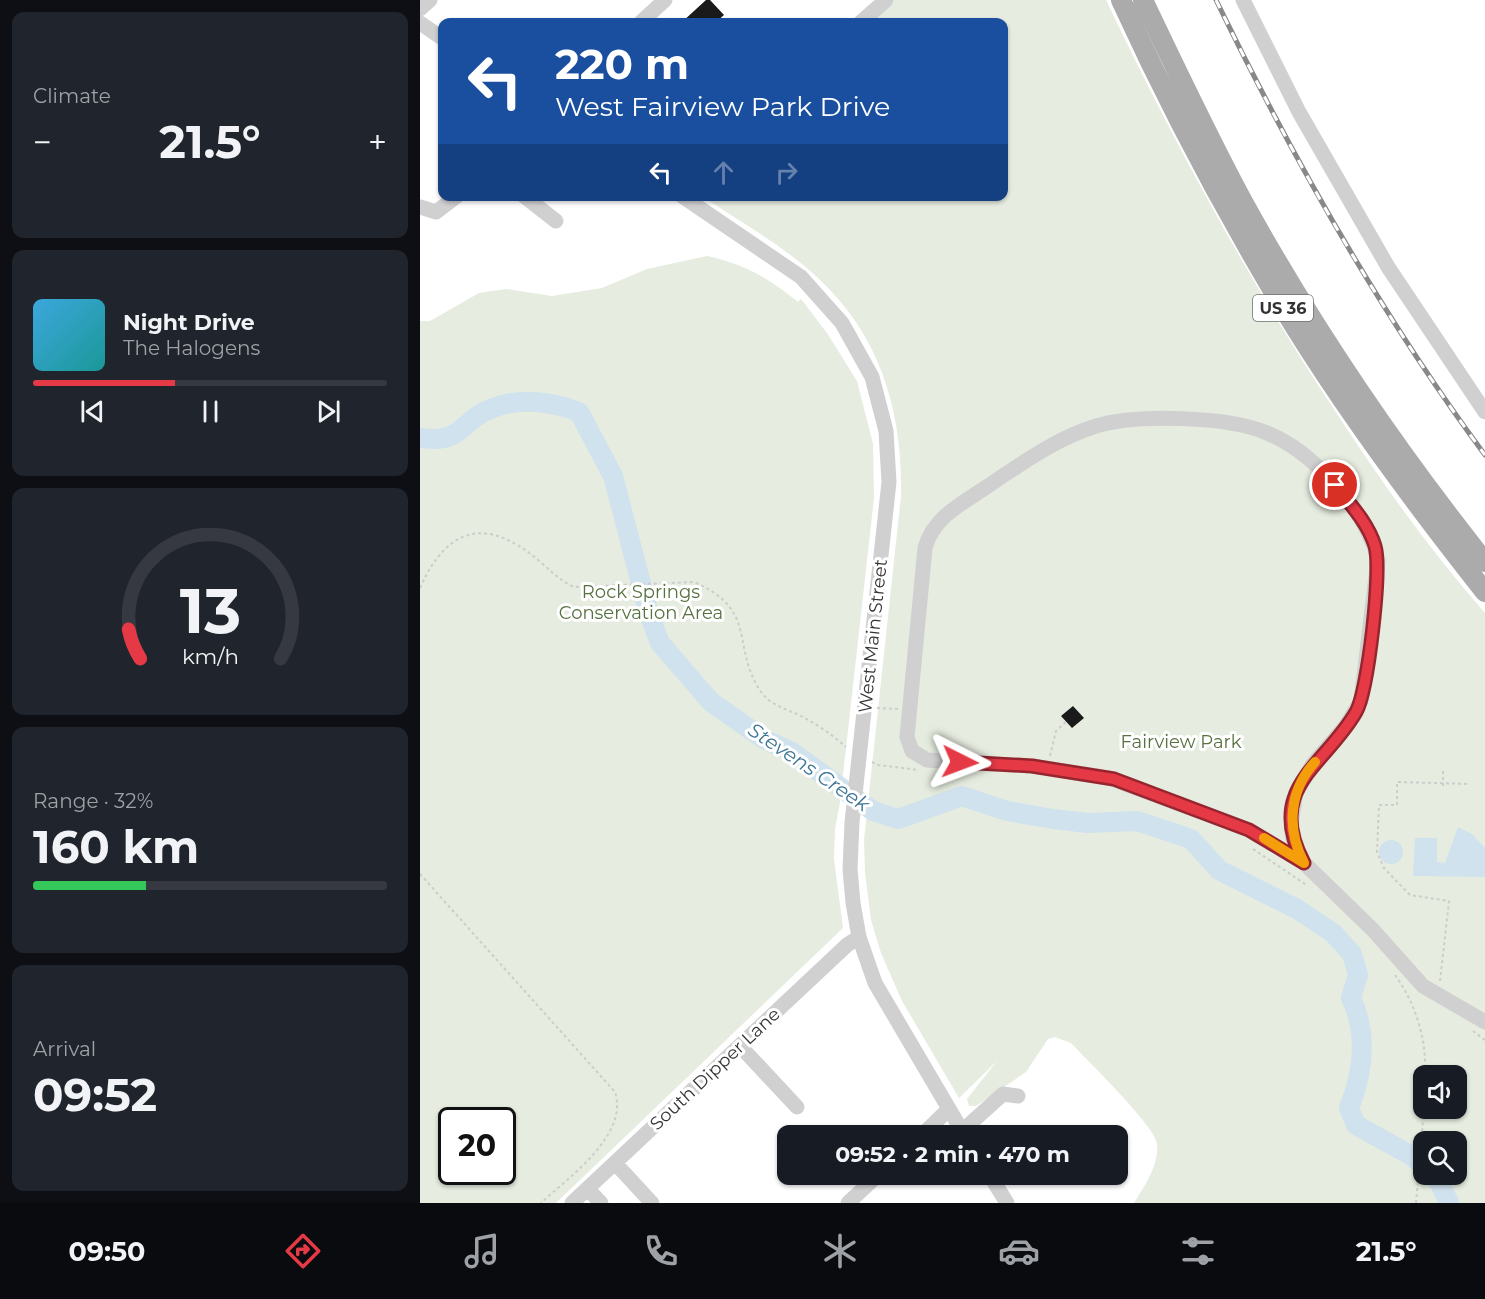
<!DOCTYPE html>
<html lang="en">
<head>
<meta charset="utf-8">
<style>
  :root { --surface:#171b24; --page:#20242c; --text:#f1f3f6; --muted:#9ea1a6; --line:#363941; --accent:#e63946 }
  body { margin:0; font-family:Montserrat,sans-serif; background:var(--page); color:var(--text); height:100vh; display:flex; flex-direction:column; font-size:22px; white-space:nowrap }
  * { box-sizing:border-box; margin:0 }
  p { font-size:20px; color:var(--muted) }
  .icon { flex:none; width:33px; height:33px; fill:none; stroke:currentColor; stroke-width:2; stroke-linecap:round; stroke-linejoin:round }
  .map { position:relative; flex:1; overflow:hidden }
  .drawer { display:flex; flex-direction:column; gap:12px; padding:12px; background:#0d0f14; width:420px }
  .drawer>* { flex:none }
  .top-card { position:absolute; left:18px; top:18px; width:570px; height:183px; border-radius:12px; box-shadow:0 2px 4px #0004; background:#1a4fa0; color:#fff; overflow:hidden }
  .controls { position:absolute; left:993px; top:1065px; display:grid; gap:12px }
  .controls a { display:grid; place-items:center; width:54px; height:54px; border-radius:12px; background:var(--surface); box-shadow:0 2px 4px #0004; font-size:30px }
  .speed { position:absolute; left:18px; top:1107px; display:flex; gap:12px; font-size:30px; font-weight:700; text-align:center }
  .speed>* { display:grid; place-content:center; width:78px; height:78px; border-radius:50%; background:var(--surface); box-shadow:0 2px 4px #0004; line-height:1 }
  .speed .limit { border:3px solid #111; border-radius:9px; background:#fff; color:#111 }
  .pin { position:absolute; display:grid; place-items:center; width:51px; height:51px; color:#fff; margin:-26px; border:3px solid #fff; border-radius:50%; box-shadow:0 2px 6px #0007 }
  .me { position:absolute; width:66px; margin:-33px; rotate:93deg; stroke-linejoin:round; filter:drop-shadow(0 0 4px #0008) }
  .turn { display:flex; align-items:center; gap:21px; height:126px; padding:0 18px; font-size:27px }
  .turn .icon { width:78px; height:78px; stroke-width:2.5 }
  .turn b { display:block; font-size:42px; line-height:51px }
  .lanes { display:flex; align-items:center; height:57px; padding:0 18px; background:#0003; justify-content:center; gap:30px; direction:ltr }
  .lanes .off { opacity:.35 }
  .big { font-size:45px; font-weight:700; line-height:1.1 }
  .drawer .widget { flex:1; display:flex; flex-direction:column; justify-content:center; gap:9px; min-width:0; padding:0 21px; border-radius:12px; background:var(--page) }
  .drawer .dial { align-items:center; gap:0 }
  .dial svg { height:156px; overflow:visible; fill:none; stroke:var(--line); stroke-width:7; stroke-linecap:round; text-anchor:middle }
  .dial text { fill:var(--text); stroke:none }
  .song { display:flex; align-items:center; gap:18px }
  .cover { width:72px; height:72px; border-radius:9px; background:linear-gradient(135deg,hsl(200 70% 55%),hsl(180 70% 35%)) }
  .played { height:6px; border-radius:3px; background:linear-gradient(90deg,var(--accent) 40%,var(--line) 40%) }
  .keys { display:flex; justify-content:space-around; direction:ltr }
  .heat { display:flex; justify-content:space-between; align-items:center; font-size:33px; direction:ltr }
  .charge { height:9px; border-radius:4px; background:linear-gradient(90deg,#34c759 32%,var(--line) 0) }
  .trip { position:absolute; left:357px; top:1125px; width:351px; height:60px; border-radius:12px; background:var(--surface); box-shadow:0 2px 4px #0004; font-weight:700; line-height:60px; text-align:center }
  .dock { display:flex; height:96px; justify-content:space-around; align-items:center; background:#090b0e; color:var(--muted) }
  .dock .icon { width:42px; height:42px }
  .dock .current { color:var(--accent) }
  .dock b { font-size:27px; color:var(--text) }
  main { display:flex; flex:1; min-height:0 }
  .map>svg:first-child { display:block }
  .green { fill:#e6ecdf; fill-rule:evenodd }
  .water { fill:#cfe2ee }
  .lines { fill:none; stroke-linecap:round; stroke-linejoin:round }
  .river { stroke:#cfe2ee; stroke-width:20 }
  .building { fill:#1a1a1a }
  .path { stroke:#cdcdcd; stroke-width:2; stroke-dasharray:3 3; stroke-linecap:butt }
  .minor { stroke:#d0d0d0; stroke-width:15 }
  .major { stroke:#ababab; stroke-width:20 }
  .rail-casing { stroke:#888; stroke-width:5 }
  .rail { stroke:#fff; stroke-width:3; stroke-dasharray:9; stroke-linecap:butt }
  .route-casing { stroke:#96252e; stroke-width:15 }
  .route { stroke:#e63946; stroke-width:10 }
  .slow { stroke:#f59e0b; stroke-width:10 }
  .labels { text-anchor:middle; stroke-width:6; stroke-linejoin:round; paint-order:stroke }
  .shield { fill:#fff; stroke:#707070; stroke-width:1.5 }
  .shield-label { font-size:16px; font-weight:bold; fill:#333 }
  .park-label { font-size:18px; fill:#56703f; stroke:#fff }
  .street-label { font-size:18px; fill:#333; stroke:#fff }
  .water-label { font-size:20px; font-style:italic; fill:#3f7597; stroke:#fff }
</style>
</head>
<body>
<main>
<section class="drawer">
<div class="widget"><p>Climate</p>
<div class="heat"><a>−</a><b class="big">21.5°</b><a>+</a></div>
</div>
<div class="widget">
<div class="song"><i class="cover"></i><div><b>Night Drive</b><p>The Halogens</p></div></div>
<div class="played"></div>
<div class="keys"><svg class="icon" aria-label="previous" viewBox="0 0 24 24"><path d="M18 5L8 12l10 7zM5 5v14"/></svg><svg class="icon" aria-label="pause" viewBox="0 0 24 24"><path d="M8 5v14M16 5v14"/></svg><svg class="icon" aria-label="next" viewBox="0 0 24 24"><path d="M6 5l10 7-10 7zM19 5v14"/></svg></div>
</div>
<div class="widget dial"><svg viewBox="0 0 100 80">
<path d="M14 69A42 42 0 1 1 86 69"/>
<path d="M14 69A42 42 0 0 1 8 54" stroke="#e63946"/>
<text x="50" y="56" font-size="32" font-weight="700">13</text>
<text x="50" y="72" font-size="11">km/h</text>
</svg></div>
<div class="widget"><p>Range · 32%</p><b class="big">160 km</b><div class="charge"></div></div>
<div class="widget"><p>Arrival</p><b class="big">09:52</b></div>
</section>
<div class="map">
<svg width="1065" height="1203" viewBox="0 0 1065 1203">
  <rect width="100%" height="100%" fill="#fff"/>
  <!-- green -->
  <path class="green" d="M474,0H686C755,145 832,287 921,420C965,487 1012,553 1065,613V1203H714C725,1186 739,1165 737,1144C737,1128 666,1059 651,1043L635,1037L628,1039L606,1072L556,1106H549L547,1099L577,1061L539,1098L482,1001L461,953L451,920L445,873L444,840L481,496C483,413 461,336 398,278C365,247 324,224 286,199V196H584V22H449ZM1004,1076H1036V1108H1004ZM1004,1142H1036V1174H1004Z
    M287,256C327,265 346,277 378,302L381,299L407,333L437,381L453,444L454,498L420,802L415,829L414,859L423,928L136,1203H0V321H10L59,293L86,289L132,296L182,288L227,269ZM32,1120H82V1172H32Z"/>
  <!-- water -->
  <path class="water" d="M1038,827L1052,834L1065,848V877L993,876L995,838H1017V862L1025,863Z
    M959 852a12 12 0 1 1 24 0a12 12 0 1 1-24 0Z"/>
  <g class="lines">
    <!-- river -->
    <path class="river" d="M0,438C45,444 39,420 73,408C100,397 133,402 159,412L193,476L229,614L240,643L291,702L344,739L372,752L453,811L478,819L542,796L587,811L633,819L668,823L717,821L771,839L799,870L877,909L913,933L932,954L938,975L931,998C948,1034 943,1073 929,1108L936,1125L992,1156L1004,1167
      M1011,1174L1019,1182L1029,1203"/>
  </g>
  <!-- building -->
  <path class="building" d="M286,0H290L304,15L296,22H262Z
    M653,706L664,718L652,728L641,716Z"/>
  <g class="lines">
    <!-- path -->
    <path class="path" d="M0,588C27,527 66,516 118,560C130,570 139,580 154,587L274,582C338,610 311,643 339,689C350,707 369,709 385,718C399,726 414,736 426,747
      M457,708L478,709
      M630,756L636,731L646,722
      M452,762L458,765L499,770
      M1023,771V789
      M833,849L888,886
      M0,874L195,1092C209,1135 149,1177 121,1203
      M975,975C996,1004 1007,1040 1005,1076
      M1020,981L1029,901L990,895L964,868L957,852L959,805H977V782L1049,784
      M1053,1031L1065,1040
      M996,1203L1004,1108"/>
    <!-- minor -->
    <path class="minor" d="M823,0L879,112L968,267L1065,412
      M0,9L10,0
      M221,22L245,0
      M441,22L466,0
      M0,23L22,38
      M104,196L136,221
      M262,196L381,277L422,323L452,377L466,431L469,482L432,822L430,869L433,903L439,937L455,983L545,1136
      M0,207L16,212L37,196
      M884,863L873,839L871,825L876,792L892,765L925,727L941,701L958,560C947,512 894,452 847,433C808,416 716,414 676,426C637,438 602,463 568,486C543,503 513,517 505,548L487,737L492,751L507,760L612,766L689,778L829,830L884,863L953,930L1003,986L1065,1022
      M320,1046L377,1107
      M542,1131L583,1094L598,1096
      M501,1136L529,1109
      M195,1163L232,1203
      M569,1174L587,1203
      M168,1189L181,1203
      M152,1203L427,945L439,937
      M428,1203L459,1174"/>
    <!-- major -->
    <path class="major" d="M701,0C749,105 803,207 862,306C922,406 993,501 1065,592
      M723,0C755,67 787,135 822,200C892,327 975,449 1065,562"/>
    <defs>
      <path id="rail" d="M796,0C873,159 960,313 1065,455"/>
    </defs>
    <!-- rail casing -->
    <use href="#rail" class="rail-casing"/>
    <!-- rail -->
    <use href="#rail" class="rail"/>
  </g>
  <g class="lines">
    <defs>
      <path id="route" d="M540,762L612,766L694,779L829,830L884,863C844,788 905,766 936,712C948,691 962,570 955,546C948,523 930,504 915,485"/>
    </defs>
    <!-- route casing -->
    <use href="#route" class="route-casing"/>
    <!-- route -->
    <use href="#route" class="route"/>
    <!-- slow -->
    <path class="slow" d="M844,838L884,863C866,828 869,791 895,762"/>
  </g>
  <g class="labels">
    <!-- shield labels -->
    <rect class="shield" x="833" y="295" width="60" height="26" rx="4.5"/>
    <g class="shield-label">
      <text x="863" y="314">US 36</text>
    </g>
    <!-- park labels -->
    <g class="park-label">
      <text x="221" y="598">Rock Springs<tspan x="221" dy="21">Conservation Area</tspan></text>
      <text x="761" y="748">Fairview Park</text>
    </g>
    <!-- street labels -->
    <g class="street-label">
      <text transform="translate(453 636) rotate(-84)" y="6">West Main Street</text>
      <text transform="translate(295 1069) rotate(-43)" y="6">South Dipper Lane</text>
    </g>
    <!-- water labels -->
    <g class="water-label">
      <text transform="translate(389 767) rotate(34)" y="7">Stevens Creek</text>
    </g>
  </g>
</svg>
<div class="controls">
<a><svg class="icon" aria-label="sound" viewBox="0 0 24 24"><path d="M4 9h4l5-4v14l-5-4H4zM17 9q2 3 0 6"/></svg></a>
<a><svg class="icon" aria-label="search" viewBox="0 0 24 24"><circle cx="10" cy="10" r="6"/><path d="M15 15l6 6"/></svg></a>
</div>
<div class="speed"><div class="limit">20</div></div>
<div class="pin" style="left:915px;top:485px;background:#d93025"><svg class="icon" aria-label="arrive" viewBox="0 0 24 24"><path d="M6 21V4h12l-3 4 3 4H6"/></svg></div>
<svg class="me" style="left:540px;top:762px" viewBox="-20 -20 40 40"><path d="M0-17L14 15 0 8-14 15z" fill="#e63946" stroke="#fff" stroke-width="4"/></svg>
<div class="trip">09:52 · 2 min · 470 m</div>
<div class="top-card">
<div class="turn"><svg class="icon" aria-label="left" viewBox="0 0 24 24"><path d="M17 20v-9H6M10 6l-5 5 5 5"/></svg><div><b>220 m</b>West Fairview Park Drive</div></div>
<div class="lanes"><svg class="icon" aria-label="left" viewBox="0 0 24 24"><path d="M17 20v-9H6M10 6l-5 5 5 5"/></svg><svg class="icon off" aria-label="ahead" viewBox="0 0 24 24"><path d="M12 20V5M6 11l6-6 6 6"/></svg><svg class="icon off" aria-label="right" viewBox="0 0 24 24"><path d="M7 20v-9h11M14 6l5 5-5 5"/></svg></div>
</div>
</div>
</main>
<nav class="dock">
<b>09:50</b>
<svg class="icon current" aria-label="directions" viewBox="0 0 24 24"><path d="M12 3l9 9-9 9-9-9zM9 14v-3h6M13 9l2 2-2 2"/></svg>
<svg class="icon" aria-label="music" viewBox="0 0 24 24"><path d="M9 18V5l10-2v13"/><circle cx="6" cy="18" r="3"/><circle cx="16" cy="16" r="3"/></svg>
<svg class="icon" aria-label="phone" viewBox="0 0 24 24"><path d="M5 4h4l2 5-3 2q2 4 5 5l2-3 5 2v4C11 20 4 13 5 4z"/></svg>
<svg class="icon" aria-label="climate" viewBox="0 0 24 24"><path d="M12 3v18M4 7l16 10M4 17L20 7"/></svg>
<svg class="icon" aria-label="car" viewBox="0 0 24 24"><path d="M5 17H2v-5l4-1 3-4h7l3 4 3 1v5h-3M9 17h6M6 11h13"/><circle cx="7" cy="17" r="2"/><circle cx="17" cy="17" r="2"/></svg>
<svg class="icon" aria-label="filters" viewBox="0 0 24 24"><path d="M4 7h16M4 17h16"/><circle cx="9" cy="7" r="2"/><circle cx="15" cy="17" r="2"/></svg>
<b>21.5°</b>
</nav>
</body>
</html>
